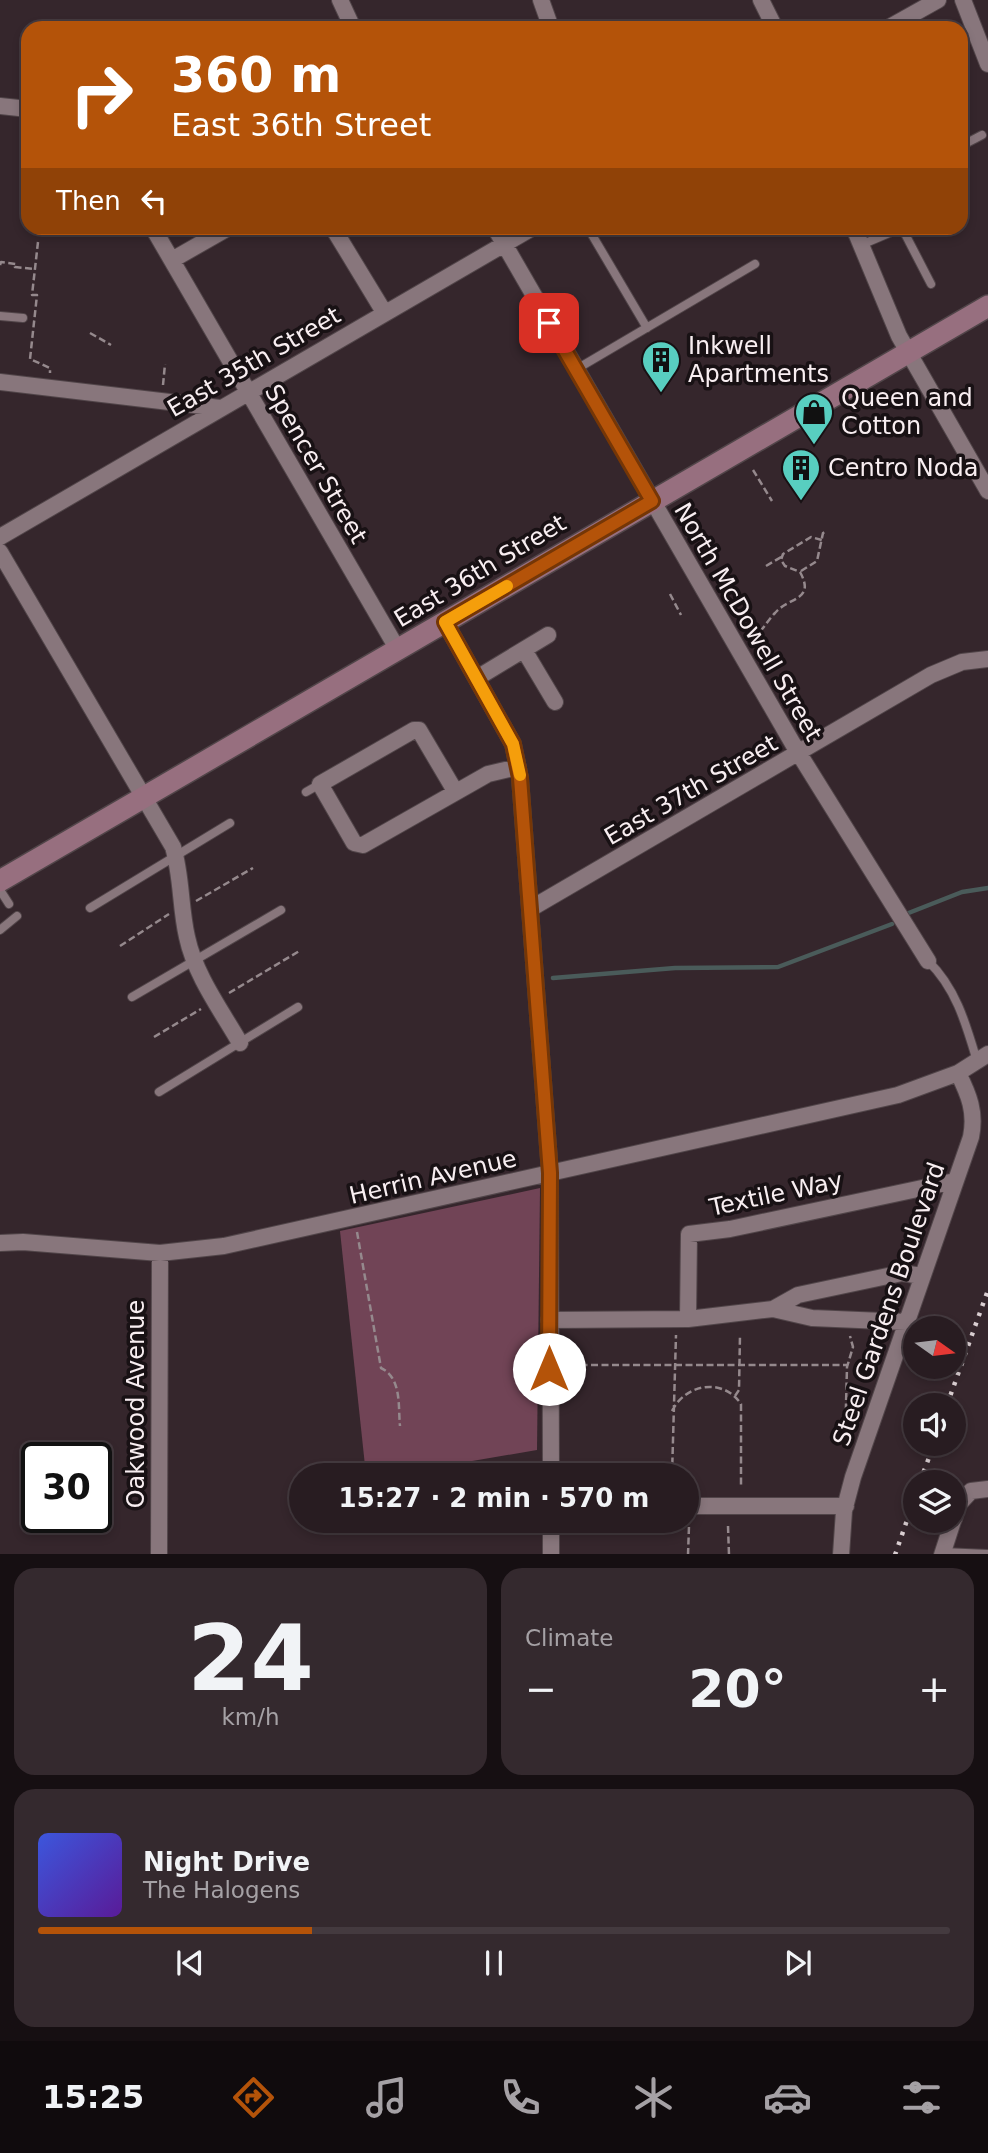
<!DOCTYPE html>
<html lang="en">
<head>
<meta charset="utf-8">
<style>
  :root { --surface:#281c21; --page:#34292e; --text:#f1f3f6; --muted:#a5a1a5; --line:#443a3f; --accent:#b45309 }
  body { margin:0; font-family:"DejaVu Sans",sans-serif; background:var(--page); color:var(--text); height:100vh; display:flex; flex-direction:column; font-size:26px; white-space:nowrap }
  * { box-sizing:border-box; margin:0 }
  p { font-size:23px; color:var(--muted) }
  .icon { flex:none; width:38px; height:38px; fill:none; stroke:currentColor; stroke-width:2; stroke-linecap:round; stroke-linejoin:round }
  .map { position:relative; height:1554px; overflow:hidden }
  .sheet { display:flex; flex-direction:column; gap:14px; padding:14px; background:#160f12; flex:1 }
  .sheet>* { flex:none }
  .top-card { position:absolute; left:21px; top:21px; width:947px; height:214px; border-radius:21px; box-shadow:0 4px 10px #0003,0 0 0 2px var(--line); background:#b45309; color:#fff; overflow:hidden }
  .needle { width:46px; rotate:104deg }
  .buttons { position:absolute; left:903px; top:1316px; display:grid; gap:14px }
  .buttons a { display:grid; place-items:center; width:63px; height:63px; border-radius:50%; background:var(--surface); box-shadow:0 4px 10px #0003,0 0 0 2px var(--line); font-size:35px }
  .speed { position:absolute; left:21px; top:1442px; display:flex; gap:14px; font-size:35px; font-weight:700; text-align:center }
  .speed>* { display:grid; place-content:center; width:91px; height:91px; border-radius:50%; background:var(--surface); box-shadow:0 4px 10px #0003,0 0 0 2px var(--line); line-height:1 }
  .speed .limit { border:4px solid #111; border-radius:10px; background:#fff; color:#111 }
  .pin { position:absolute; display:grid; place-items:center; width:60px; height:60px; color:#fff; margin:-30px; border-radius:14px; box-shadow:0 4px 10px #0006 }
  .me { position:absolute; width:77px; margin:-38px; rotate:0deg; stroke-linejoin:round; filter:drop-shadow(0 0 5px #0008) }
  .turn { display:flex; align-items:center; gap:24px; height:147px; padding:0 35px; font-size:32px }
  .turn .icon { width:91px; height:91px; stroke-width:2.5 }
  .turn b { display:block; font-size:49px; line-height:60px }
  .then { display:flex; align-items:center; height:66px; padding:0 35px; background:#0003; gap:14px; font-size:26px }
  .big { font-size:52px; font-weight:700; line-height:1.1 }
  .sheet .widget { flex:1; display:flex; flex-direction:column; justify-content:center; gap:10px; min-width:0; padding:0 24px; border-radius:21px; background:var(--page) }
  .sheet .dial { align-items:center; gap:0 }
  .dial b { font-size:91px; line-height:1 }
  .song { display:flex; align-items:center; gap:21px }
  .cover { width:84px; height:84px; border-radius:10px; background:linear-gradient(135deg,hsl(230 70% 55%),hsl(270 70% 35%)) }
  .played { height:7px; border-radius:4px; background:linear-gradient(90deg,var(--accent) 30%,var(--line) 30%) }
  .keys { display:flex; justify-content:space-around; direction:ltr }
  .heat { display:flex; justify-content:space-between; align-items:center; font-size:38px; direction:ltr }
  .sheet .tiles { flex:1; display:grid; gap:14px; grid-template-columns:1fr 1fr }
  .widget:last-child { grid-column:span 2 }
  .trip { position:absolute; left:289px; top:1463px; width:410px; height:70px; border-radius:35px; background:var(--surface); box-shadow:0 4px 10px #0003,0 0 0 2px var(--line); font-weight:700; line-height:70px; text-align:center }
  .dock { display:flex; height:112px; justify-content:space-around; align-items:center; background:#100b0d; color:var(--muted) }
  .dock .icon { width:49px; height:49px }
  .dock .active { color:var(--accent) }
  .dock b { font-size:32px; color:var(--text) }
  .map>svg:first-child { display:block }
  .green { fill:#714456 }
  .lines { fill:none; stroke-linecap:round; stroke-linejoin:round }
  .stream { stroke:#4a5b5a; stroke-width:4.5 }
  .lane-casing { stroke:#514549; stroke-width:10 }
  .street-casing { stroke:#514549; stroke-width:18 }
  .secondary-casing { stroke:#514549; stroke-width:24 }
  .path { stroke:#95898d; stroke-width:2.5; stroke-dasharray:7 3.5; stroke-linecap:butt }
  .lane { stroke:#88767c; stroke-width:8 }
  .street { stroke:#88767c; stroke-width:16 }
  .secondary { stroke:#976f7f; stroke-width:21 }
  .rail { stroke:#d9ced1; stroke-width:4.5; stroke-dasharray:3.5 7; stroke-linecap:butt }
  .route-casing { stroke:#753606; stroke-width:18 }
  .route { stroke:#b45309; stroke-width:12 }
  .slow { stroke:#f59e0b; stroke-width:12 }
  .labels { text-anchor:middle; stroke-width:7; stroke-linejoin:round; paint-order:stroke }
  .poi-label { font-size:24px; fill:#f8eef1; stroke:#181114; text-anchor:start }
  .street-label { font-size:24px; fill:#f8eef1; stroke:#181114 }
</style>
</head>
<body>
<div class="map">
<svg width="988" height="1555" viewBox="0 0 988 1555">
  <rect width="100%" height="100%" fill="#35262c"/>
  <!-- green -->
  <path class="green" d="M540,1188L537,1450L391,1475H366L340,1231Z"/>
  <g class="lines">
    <!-- stream -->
    <path class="stream" d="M906,914L962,892L988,888
      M553,978L675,968L778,967L892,924"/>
    <defs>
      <path id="lane" d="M961,146L982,135
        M588,228L647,328
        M902,228L931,284
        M861,245L901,228
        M0,316L23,318
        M575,370L755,264
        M306,792L320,784
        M0,890L9,904
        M90,908L230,823
        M0,930L17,916
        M928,961C956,988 966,1024 977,1061
        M132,997L281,910
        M159,1092L298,1007
        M943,1552L988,1554"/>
      <path id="street" d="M340,0L353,28
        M541,0L551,28
        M761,0L775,28
        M963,0L988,64
        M888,28L938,0
        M0,106L28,109
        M153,228L398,650
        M333,228L384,312
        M495,228L793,744L928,961
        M854,228L899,336L988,491
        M172,260L228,228
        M0,382L220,408
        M0,537L532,228
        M0,552L173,847C182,877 180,907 187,937C195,975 221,1010 240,1043
        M445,622L513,744L520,778L550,1173L551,1475
        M524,650L555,702
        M477,678L548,635
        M455,791L419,730H414L320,784L354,843L363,845L488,774L518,767
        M530,909L931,675L962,662L988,659
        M0,1243L23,1242L160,1253L224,1246L898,1095L958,1073L988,1054
        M773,1309L812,1318L906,1322
        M688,1319L689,1234L730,1229L955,1181
        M549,1320L688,1319L773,1309L798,1295L902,1273L922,1276
        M686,1506H846
        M954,1519L958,1505L971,1491L988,1489
        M159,1555L160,1253
        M551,1555V1521
        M841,1555L844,1511L853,1477L971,1137C976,1112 969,1095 958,1073
        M942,1555L953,1521"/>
      <path id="secondary" d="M0,881L988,306"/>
    </defs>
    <!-- lane casing -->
    <use href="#lane" class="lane-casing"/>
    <!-- street casing -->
    <use href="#street" class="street-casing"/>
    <!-- secondary casing -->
    <use href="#secondary" class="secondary-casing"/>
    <!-- path -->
    <path class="path" d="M182,28L183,21
      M192,28L193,22
      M38,242L32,295H37L30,359L50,368V373
      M0,265L1,262L16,264L15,267L34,269
      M90,333L111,345
      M163,385L165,364
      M753,470L772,501
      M766,566L783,556
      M801,571L817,561L823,533L827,531
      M670,594L681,615
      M752,638C764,630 766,622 775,613C788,597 816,601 800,572L785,566L781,560L783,554L811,537L822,540
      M196,901L253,868
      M120,946L169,914
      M229,993L301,950
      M154,1037L201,1009
      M357,1232L381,1368C402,1378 398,1406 400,1426
      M570,1365H847
      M735,1396L739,1390L740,1335
      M672,1411C685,1384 723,1377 741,1404V1487
      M845,1442L847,1367L853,1347L850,1336
      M672,1475L676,1335
      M728,1526L729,1555
      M688,1555L689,1526"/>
    <!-- lane -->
    <use href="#lane" class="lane"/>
    <!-- street -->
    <use href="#street" class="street"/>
    <!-- secondary -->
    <use href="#secondary" class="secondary"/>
    <!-- rail -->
    <path class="rail" d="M947,1405L988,1290
      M920,1482L934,1444
      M895,1555L915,1497"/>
  </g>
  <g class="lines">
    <defs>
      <path id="route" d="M549,323L652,501L445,622L513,744L520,778L550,1173L549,1369"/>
    </defs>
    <!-- route casing -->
    <use href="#route" class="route-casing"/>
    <!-- route -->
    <use href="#route" class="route"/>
    <!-- slow -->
    <path class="slow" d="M507,586L445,622L513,744L520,775"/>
  </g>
  <!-- icons -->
  <defs>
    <symbol id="building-pin" viewBox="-11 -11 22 30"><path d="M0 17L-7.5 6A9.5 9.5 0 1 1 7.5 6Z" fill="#58cec0" stroke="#181114"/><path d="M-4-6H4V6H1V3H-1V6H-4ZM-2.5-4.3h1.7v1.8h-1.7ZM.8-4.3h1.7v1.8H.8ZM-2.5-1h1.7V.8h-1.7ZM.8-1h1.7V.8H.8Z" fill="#111"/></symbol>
    <symbol id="shop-pin" viewBox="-11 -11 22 30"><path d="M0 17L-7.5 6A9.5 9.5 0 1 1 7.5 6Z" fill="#58cec0" stroke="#181114"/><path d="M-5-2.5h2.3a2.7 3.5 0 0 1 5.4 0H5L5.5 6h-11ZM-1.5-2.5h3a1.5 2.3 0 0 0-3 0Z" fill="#111"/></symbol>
  </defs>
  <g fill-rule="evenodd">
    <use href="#building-pin" x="639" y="338" width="44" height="60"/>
    <use href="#shop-pin" x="792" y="390" width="44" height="60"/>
    <use href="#building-pin" x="779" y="446" width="44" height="60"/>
  </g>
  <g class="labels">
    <!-- poi labels -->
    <g class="poi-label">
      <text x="688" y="354">Inkwell<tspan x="688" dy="28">Apartments</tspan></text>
      <text x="841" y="406">Queen and<tspan x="841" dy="28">Cotton</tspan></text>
      <text x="828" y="476">Centro Noda</text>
    </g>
    <!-- street labels -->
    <g class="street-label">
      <text transform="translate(254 362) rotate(-30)" y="8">East 35th Street</text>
      <text transform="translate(316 464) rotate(60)" y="8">Spencer Street</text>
      <text transform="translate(480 571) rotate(-31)" y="8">East 36th Street</text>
      <text transform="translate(748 622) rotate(60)" y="8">North McDowell Street</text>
      <text transform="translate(691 790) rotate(-30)" y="8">East 37th Street</text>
      <text transform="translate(433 1177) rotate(-13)" y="8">Herrin Avenue</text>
      <text transform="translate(776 1194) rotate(-12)" y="8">Textile Way</text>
      <text transform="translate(889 1304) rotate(-71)" y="8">Steel Gardens Boulevard</text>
      <text transform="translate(136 1404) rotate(-90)" y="8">Oakwood Avenue</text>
    </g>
  </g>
</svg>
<div class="buttons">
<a><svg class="needle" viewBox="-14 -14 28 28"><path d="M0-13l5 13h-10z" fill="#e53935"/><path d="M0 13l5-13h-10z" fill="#a5a1a5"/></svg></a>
<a><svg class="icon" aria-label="sound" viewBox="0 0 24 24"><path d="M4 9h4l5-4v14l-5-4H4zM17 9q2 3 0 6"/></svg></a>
<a><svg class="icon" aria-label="layers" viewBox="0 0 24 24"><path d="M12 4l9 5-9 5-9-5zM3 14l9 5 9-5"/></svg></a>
</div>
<div class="speed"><div class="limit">30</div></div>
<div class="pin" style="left:549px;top:323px;background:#d93025"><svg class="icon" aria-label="arrive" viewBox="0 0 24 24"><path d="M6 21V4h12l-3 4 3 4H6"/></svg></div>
<svg class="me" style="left:549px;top:1369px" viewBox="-20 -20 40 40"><circle r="19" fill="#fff"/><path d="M0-13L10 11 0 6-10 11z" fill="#b45309"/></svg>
<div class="trip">15:27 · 2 min · 570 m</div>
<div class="top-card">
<div class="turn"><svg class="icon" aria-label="right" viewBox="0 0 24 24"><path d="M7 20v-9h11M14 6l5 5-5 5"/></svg><div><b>360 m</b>East 36th Street</div></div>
<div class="then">Then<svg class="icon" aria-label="left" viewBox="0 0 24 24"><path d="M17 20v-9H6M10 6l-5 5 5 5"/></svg></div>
</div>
</div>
<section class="sheet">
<div class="tiles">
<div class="widget dial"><b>24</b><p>km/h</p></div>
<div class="widget"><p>Climate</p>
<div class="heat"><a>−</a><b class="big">20°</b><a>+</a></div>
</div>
<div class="widget">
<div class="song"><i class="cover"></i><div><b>Night Drive</b><p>The Halogens</p></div></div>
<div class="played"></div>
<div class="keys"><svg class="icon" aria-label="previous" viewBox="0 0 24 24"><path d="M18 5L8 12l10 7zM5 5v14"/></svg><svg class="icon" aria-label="pause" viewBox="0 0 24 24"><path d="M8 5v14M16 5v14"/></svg><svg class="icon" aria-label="next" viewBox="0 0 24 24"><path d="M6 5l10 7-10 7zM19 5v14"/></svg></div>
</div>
</div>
</section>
<nav class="dock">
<b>15:25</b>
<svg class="icon active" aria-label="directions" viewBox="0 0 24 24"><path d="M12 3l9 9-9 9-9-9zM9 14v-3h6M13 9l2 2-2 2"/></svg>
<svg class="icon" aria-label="music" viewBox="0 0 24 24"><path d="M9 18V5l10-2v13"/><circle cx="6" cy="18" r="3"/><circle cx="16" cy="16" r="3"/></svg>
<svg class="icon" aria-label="phone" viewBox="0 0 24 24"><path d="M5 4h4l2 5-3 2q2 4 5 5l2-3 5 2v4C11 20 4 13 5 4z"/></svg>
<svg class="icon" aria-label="climate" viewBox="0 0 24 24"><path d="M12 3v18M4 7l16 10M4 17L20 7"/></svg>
<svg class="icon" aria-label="car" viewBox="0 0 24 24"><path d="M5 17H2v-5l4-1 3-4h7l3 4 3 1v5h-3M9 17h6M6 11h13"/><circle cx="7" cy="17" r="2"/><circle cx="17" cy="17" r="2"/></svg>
<svg class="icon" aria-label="filters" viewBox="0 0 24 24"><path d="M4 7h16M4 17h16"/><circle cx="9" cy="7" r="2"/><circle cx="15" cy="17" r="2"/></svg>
</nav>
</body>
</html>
